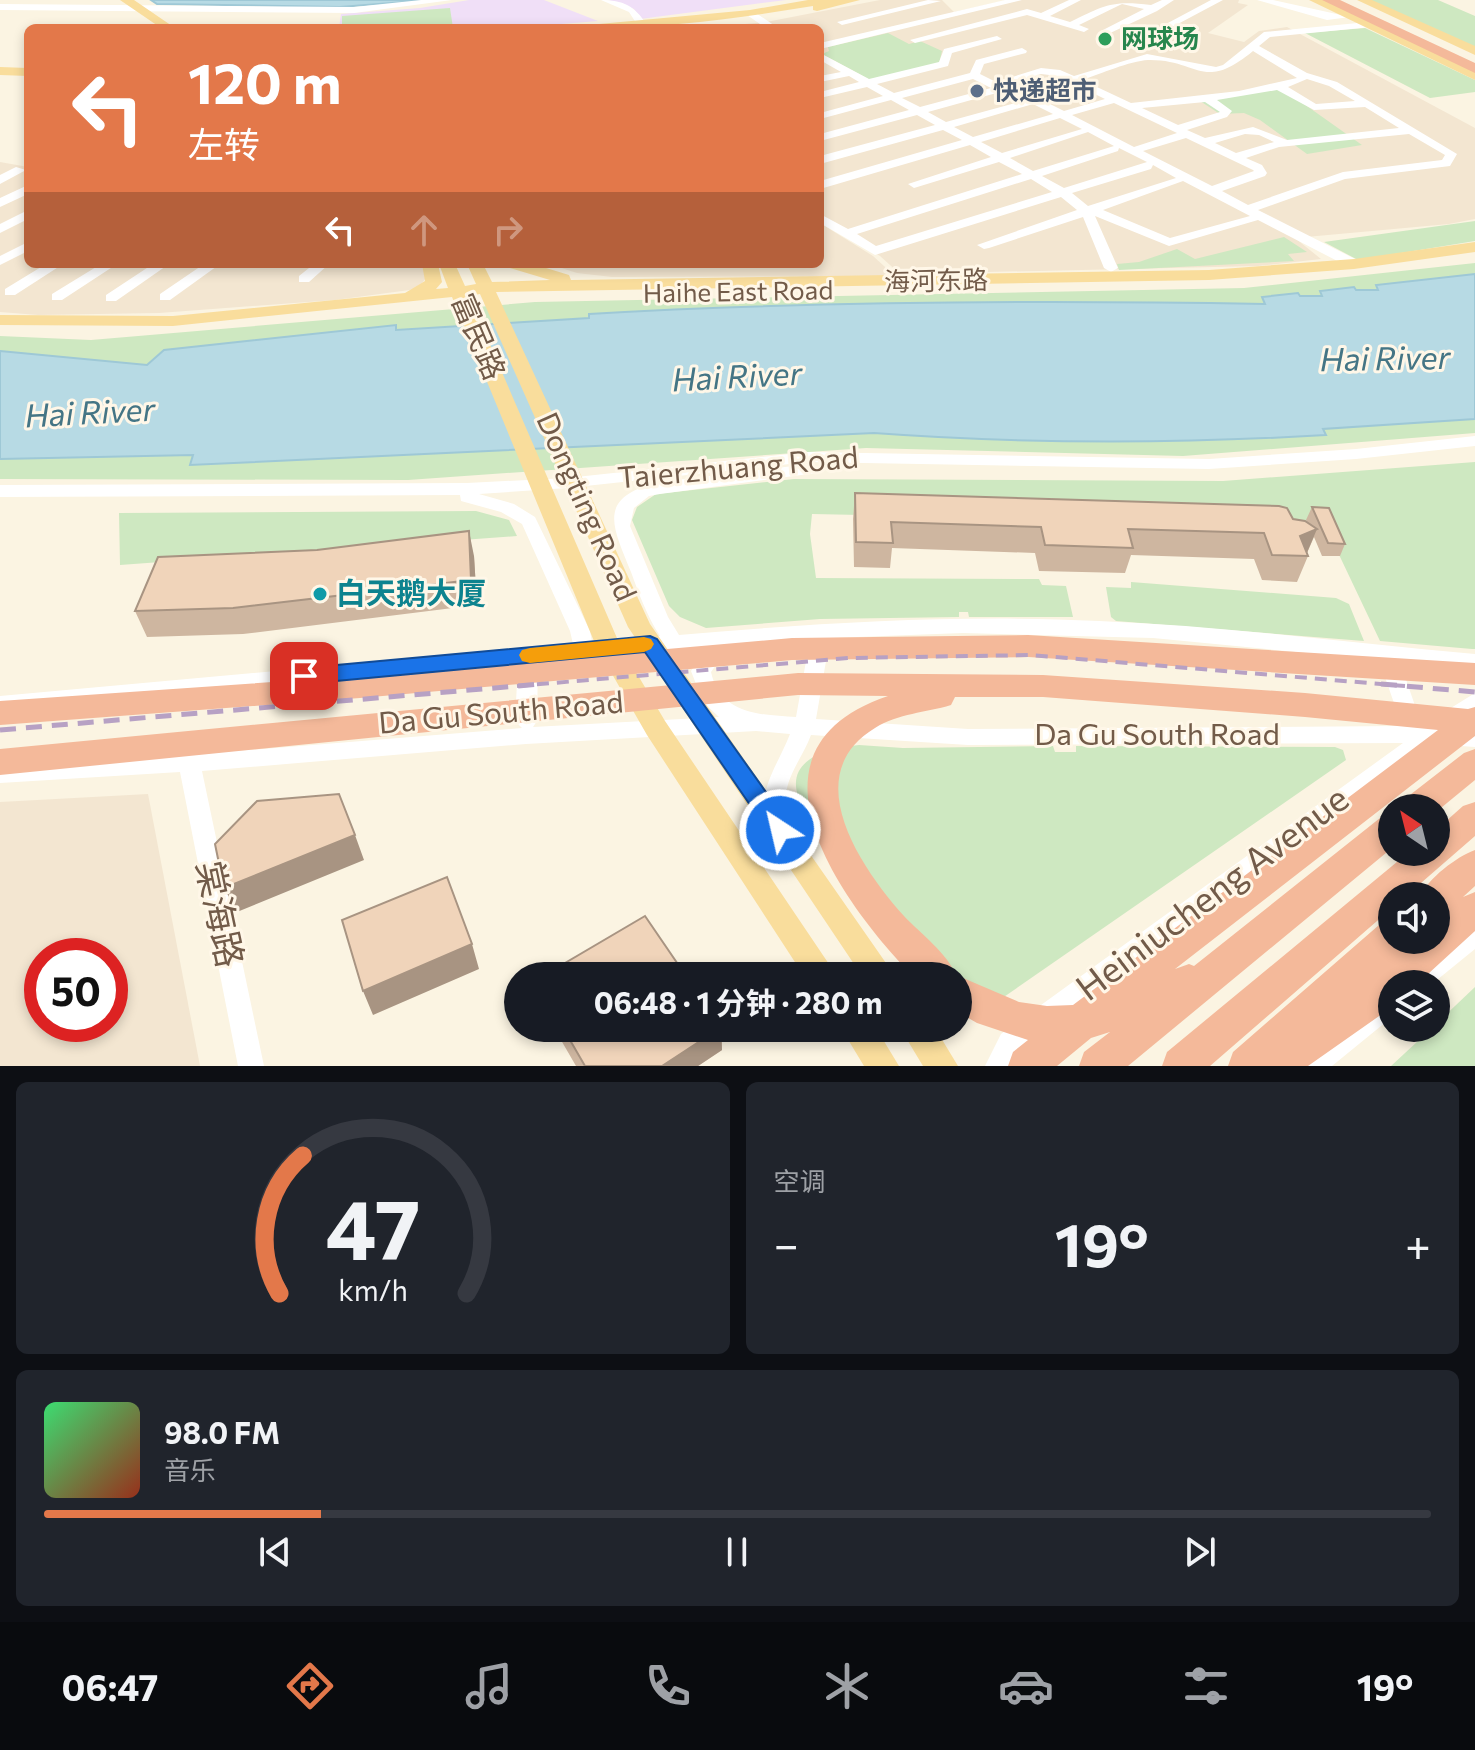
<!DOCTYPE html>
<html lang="zh">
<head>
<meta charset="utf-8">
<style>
  :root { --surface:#171b24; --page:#20242c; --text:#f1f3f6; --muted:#9ea1a6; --line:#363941; --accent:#e3784a }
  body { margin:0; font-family:Commissioner,"Noto Sans SC",sans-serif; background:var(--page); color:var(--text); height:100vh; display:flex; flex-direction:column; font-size:30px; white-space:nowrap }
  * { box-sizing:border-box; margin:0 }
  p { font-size:26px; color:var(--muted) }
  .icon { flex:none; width:44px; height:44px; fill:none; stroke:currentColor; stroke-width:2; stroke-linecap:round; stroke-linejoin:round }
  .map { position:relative; height:1066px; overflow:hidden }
  .details { display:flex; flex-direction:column; gap:16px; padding:16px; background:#0d0f14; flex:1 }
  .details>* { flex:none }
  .banner { position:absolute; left:24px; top:24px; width:800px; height:244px; border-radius:12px; box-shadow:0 4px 12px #0003; background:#e3784a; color:#fff; overflow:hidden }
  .needle { width:52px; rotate:325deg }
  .tools { position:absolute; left:1378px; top:794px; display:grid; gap:16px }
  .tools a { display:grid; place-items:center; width:72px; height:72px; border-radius:50%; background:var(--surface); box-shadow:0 4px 12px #0003; font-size:40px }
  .speed { position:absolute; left:24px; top:938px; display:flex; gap:16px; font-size:40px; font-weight:700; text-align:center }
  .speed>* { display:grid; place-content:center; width:104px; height:104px; border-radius:50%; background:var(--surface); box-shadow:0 4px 12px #0003; line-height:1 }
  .speed .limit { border:12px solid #d22; background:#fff; color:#111 }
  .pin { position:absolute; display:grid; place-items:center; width:68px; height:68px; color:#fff; margin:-34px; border-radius:16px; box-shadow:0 4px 12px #0006 }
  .me { position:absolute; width:88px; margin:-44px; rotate:325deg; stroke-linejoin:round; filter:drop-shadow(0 0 6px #0008) }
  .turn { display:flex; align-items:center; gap:28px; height:168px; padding:0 32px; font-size:36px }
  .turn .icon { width:104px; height:104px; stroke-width:2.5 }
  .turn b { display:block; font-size:56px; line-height:68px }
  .lanes { display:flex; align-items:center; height:76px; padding:0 32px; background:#0003; justify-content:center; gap:40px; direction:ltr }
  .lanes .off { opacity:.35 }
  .big { font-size:60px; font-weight:700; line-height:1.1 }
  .details .card { flex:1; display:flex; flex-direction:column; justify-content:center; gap:12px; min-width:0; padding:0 28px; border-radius:12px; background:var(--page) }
  .details .dial { align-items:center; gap:0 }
  .dial svg { height:208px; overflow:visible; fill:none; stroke:var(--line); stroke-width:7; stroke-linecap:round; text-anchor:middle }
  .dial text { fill:var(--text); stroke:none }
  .song { display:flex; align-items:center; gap:24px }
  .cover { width:96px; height:96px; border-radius:12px; background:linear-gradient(135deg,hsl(140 70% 55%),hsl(10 70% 35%)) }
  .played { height:8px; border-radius:4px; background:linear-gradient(90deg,var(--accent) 20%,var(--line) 20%) }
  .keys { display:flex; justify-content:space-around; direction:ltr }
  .heat { display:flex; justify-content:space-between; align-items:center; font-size:44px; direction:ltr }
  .details .tiles { flex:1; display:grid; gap:16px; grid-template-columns:1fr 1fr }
  .card:last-child { grid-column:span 2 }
  .trip { position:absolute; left:504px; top:962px; width:468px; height:80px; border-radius:40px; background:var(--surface); box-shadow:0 4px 12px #0003; font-weight:700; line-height:80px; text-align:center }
  .dock { display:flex; height:128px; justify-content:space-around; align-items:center; background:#090b0e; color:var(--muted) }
  .dock .icon { width:56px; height:56px }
  .dock .current { color:var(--accent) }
  .dock b { font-size:36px; color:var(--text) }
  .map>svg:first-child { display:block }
  .residential { fill:#f3e6d1; fill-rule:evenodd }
  .education { fill:#f0dff7 }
  .green { fill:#cee8c1 }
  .water { fill:#b7dae4; stroke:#9ec8d6; stroke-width:2 }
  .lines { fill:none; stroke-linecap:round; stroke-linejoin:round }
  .minor { fill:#fff; fill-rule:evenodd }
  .major { fill:#f9dd9c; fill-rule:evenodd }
  .highway { fill:#f4b99a; fill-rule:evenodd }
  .rail-far1 { stroke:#b7a1c4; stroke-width:4; stroke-dasharray:12 8; stroke-linecap:butt }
  .rail { stroke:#b7a1c4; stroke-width:5; stroke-dasharray:16 10; stroke-linecap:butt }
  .wall { fill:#ceb6a0 }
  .shaded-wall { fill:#a89482 }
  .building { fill:#f0d4ba; stroke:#a89482; stroke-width:2 }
  .route { fill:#1a73e8; stroke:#114b97; stroke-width:2 }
  .slow { fill:#f59e0b }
  .leisure-dot { fill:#2e9e5b; stroke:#fff7e8; stroke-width:3 }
  .service-dot { fill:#5c6f8a; stroke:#fff7e8; stroke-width:3 }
  .culture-dot { fill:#0f9aa8; stroke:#fff7e8; stroke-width:3 }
  .labels { text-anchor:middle; stroke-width:6; stroke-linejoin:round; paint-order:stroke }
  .far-leisure-label { font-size:26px; font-weight:bold; fill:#27864d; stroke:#fff7e8; text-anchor:start }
  .far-service-label { font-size:26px; font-weight:bold; fill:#4e5e75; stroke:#fff7e8; text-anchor:start }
  .far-street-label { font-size:26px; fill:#725b49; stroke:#fff7e8 }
  .street-label { font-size:30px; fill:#725b49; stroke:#fff7e8 }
  .culture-label { font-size:30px; font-weight:bold; fill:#0d838f; stroke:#fff7e8; text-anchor:start }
  .water-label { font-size:32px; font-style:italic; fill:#447585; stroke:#fff7e8 }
  .near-street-label { font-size:36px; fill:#725b49; stroke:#fff7e8 }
</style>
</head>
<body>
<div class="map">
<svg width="1475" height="1066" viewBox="0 0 1475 1066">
  <rect width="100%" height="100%" fill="#fbf4e2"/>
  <!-- residential -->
  <path class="residential" d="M880,0H942L954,12L1007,0H1239L1238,3L1248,5L1208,33L1244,42L1259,31L1287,27L1475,128V219L1449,224L1295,238L1321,259L1258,266L900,274L880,256L820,220V28H702L766,22Z
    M0,162L28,167V264H421L427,277L417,289L335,300L159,313L38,315L0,312Z
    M820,223L873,256L895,276L612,277L577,273L549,264H820Z
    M148,794L200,1066H0V802ZM110,956V1024H42V956Z"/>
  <!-- education -->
  <path class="education" d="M469,0H544L598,21L513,28H339L341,14L420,8Z
    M608,0H786L640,19L634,9Z"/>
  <!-- green -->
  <path class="green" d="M1369,0H1438L1475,16V48Z
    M450,8L453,28H342V16Z
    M1365,28L1475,80V92L1430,98L1305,33Z
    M888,33L909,44L920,41L942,51L939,64L872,81L822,54L829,51L828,47Z
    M1280,87L1362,145L1307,154L1260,120L1244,113L1220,114L1200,101Z
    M1475,221V241L1358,260L1324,242Z
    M1284,237L1307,252L1288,254L1294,261L1119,270L1117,264L1139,262L1177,249L1195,259Z
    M1475,263V433L1183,456L866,448L408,480L0,479V336L91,340L535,302L1244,288Z
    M1475,462V649H1472L1380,641L1323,521L1312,532L1008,518L812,514L810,534L816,578L1039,579L1042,585L1066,586L1073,617H969L968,612H959V617L820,619L706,628L680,617L669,606L632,520L637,507L656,494L794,479L1223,481Z
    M476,511L509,520L517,536L120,565L119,513Z
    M1131,582L1336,598L1349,604L1364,641L1116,621L1111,617L1106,587L1131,588Z
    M859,745L903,748L1053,746L1055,752H1076V746L1335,747L1343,750L1346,760L998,1001L958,976H953L936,960L805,811C777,764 819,749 859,745Z
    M1475,987V1066H1391L1432,1028H1436V1024Z"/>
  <!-- water -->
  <path class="water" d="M151,0H430L340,7L157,4Z
    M1475,274V419L1323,429L1326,435C1176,444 1024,444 874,433L190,465L193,455L0,459V351L147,365L164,350L396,325V330L589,318V314C814,301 1040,300 1265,304L1262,297L1298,293L1300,296H1322L1320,291L1354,287L1356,290H1378L1376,285Z"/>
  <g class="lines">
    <!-- minor -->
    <path class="minor" d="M421,0H452L354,13L0,10V4L354,7Z
      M601,0C623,0 635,6 646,24L638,26L629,12Z
      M928,0L941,1L842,25L837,22Z
      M1005,0H1022L820,49V43Z
      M1069,0H1081L1050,16L1070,22C1105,5 1112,0 1151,5L1162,0H1174L1157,11L1106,35L1103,34V30L1144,9L1122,4L1079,25L1089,29L1084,32L1027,15L915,43L910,40L1027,9L1041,13Z
      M1211,0H1223L1144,42L1136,40Z
      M1257,0H1273L1350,17L1327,20Z
      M747,11H753L778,28H766L747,15Z
      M1368,22L1371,23V27L1270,37L1259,46L1307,73L1337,82L1457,154L1450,166L1345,179L1258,210L1359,261V267H1349L1258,220L1169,246L1095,216L1118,268L1111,272L1104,268L1083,217L989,248L984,249L977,245L1077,210L1061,197L875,255L820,223V214L848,229L1022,174L999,162L914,188L908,184L991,157L970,145L820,189V181L962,140L943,130L820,164V156L935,125L917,115L820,141V134L909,110L891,100L820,119V113L883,96L867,87L820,98V92L859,82L849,76L820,82V76L841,72L820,60V53L869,79L939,62L944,49L997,36L1002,39L952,53L948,66L877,84L894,93L970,73L976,60L1022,48L1027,51L1026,53L984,64L980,74L996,82L1041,68L1060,70L1074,76L1147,54L1216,67L1223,65L1264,32ZM1253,51L1297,78L1239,91L1131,103L1082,80C1100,74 1130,61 1148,60C1199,59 1202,93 1253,51ZM1041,74L1058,76L1105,99L1064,111L1010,84ZM973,79L991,88L920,107L902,98ZM1307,79L1329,86L1355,101L1316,104L1288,87ZM1277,90L1314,110L1365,107L1399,128L1287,140L1253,127L1205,138L1187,130L1227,117L1232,111L1217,100ZM1000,92L1009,96L1014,94L1026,100L946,122L928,112ZM1205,102L1220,112L1178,125L1142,108ZM1114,103L1177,133L1134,147L1072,115ZM1033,104L1053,114L973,137L954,127ZM1060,118L1082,129L1002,153L981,142ZM1088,132L1114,146L1033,171L1010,158ZM1245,134L1259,135L1274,142L1236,153L1215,143ZM1409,134L1445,155L1442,160L1343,172L1248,205L1222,191L1265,176L1267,173L1262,165L1246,158L1279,147ZM1186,138L1253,170L1254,171L1212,186L1143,151ZM1119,148L1147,162L1064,188L1042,176L1118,151ZM1153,165L1176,178L1088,206L1072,193L1151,169ZM1031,179L1052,192L876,246L857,234ZM1183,181L1250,216L1170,238L1103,210Z
      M662,24L668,28H658Z
      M16,167L26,170L0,184V175Z
      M28,185V194L0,207V198Z
      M28,210V219L0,233V224Z
      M28,242V251L0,265V256Z
      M46,264H63L15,295H5V289Z
      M101,264H117L62,300H52V294Z
      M153,264H169L116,301H106V295Z
      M204,264H220L170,300H160V294Z
      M314,264H329L309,282H299V276Z
      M1475,436V446L1356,459L1209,469L808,462L567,488L479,494L514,504L535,517L590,631L592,642L660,636C647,616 639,594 631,572C612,525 596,497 660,482L810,464L818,469L816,473L660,494L649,496L634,508L630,526L668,617L679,635C818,623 959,614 1099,621C1225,626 1350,643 1475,654V670L1400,662L1422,726L1475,693V712L1454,728L1475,729V747L1433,744L1019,1052L1012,1066H985L1001,1034L1403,743L968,745L811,735C804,755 788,773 786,795C785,808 793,821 787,833L779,836L771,833C752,795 777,768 790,734L756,731L526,744L202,771L264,1066H238L180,772L0,783V765L263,749L522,728L515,721L518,664L0,712V696L573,644L570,631L522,524L501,512L461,501L460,495L0,497V485L467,483L567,478L808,452L1209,459L1356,449ZM963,633L1153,638L1379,660L1402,726L968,729L816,719L830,638ZM810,639L796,717C760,715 720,714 711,672L726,651L722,645ZM708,647L691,671L703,702L719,717L533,727L537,721L538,662Z
      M1475,923V949L1432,984H1400L1404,975L1466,926Z
      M1392,989V1017L1332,1066H1298L1302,1057L1383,992Z"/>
    <!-- major -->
    <path class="major" d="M120,0H134L175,28H161Z
      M808,0H860L817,11L813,10V6C740,18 667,28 593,28L599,24L750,10Z
      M1309,0H1324L1475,71V80Z
      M1357,0H1372L1475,46V55Z
      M0,67L28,68V76L0,75Z
      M1475,242V252L1354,269L1209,280L496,292L650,624L895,976H862L628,627L480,294L469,296L620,645L665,721L837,976H804L647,735L596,646L452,297L173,326L0,325V315L173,316L405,293L425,281L422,264H438L442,282L436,289L448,288L439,264H455L465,286L476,284L467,264H483L492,282L550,280L510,268L508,264H533L569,275L571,280L1209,270L1354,259Z
      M841,1028H876L899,1066H864Z
      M900,1028H935L958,1066H923Z"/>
    <!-- highway -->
    <path class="highway" d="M1322,0H1340L1475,63V73Z
      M1028,635L1475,663V685L1028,657L792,660L360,698L0,725V701L360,676L792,638Z
      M798,673L1043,675L1305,693L1468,709L1475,707V736L1175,969L1189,964L1194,966L1380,818L1392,814V848L1128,1066H1079L1084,1052L1110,1032L1091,1038L1057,1066H1008L1013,1052L1028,1040L977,1023L958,1012V976H913C841,902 730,749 888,696L798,695L0,775V749ZM955,697H1043L1305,717L1438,730L1073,1005L1047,1006L1019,1002L956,975C946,952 921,934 904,916C861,868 797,775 875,728C899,713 925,713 951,705Z
      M1475,749V780L1436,812V808H1402L1406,798L1464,753Z
      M1475,802V836L1406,896H1392V908L1210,1066H1162L1167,1052L1409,852H1436V830L1463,806Z
      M1475,850V886L1463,897L1475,892V931L1417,984H1392V1007L1308,1066H1228L1233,1052L1379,925L1392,921V940H1408L1405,948L1414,940H1436V920L1447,910L1436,915V896H1420C1429,878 1456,857 1475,850Z"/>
    <!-- rail-far1 -->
    <path class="rail-far1" d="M517,686L849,658L1031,655L1405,686"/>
    <!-- rail -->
    <path class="rail" d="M1381,684L1475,692
      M0,730L541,684"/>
  </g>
  <!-- wall -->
  <path class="wall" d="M855,493L1293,519L1307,522L1306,520L1312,507L1345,544L1340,556H1322L1314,537L1307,553L1308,556L1297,582L1262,580L1254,559L1131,555L1125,573L1039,571L1035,553L892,548L890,568L854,567L853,519Z
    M474,556L477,605L243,634L147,637L135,611Z
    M554,1028H721L722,1050L698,1066H576Z"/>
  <!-- shaded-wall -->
  <path class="shaded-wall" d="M1317,529L1306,555L1300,536Z
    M469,531L474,556L477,605L471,580Z
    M355,835L364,860L237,912L224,888Z
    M472,944L479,969L373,1015L363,991Z
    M720,1028H721L722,1050L698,1066H662Z"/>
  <!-- building -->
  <path class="building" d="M855,493L1279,506L1287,508L1293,519L1305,521L1317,529L1300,536L1308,556L1272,555L1264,533L1128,529L1133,548L1045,545L1041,527L891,522L893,543L856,542Z
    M1312,507L1329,508L1345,544L1328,543Z
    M469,531L471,580L233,608L135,611L158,557L317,550Z
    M339,794L355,835L224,888L215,844L257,801Z
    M447,877L472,944L363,991L342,920Z
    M645,916L686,976H543Z
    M563,1028H720L662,1066H585Z"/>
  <!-- route -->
  <path class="route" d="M650,636L657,639L788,823L792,830L788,837L780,840L772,837L645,652L304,684L297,682L294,676L297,671L304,668Z"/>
  <!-- slow -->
  <path class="slow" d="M644,637L651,639L654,644L651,649L644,652L530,663L522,661L519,655L522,650L530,648Z"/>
  <!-- markers -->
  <circle class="leisure-dot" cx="1105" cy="39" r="8"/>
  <circle class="service-dot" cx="977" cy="91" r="8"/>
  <circle class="culture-dot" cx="320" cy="594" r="8"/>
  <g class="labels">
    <!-- far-leisure labels -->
    <g class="far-leisure-label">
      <text x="1121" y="48">网球场</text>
    </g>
    <!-- far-service labels -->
    <g class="far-service-label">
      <text x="993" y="100">快递超市</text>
    </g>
    <!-- far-street labels -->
    <g class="far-street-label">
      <text transform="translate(936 281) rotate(-1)" y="9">海河东路</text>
      <text transform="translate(738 292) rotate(-1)" y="9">Haihe East Road</text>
    </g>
    <!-- street labels -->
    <g class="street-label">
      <text transform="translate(478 337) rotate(67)" y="10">富民路</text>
      <text transform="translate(738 468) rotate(-5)" y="10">Taierzhuang Road</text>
      <text transform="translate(586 507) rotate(66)" y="10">Dongting Road</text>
      <text transform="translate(501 713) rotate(-5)" y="10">Da Gu South Road</text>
      <text x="1157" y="745">Da Gu South Road</text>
    </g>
    <!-- culture labels -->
    <g class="culture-label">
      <text x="336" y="604">白天鹅大厦</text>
    </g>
    <!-- water labels -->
    <g class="water-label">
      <text transform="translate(1385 359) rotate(-1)" y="11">Hai River</text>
      <text transform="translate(737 377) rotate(-3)" y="11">Hai River</text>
      <text transform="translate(90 413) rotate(-3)" y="11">Hai River</text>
    </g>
    <!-- near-street labels -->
    <g class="near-street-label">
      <text transform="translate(1212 893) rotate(-37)" y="13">Heiniucheng Avenue</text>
      <text transform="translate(220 914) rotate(78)" y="13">棠海路</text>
    </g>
  </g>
</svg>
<div class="tools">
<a><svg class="needle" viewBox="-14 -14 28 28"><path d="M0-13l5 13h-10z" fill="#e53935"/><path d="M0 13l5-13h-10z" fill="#9ea1a6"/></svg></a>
<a><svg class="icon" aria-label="sound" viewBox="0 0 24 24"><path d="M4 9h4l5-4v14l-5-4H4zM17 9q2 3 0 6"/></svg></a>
<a><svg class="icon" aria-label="layers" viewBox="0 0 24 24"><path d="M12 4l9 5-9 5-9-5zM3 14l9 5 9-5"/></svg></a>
</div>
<div class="speed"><div class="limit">50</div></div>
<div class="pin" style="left:304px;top:676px;background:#d93025"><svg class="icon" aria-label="arrive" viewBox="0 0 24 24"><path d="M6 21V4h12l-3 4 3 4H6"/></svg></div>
<svg class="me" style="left:780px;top:830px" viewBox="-20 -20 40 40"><circle r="17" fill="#1a73e8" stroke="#fff" stroke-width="3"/><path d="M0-11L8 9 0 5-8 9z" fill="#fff"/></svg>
<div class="trip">06:48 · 1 分钟 · 280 m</div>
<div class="banner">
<div class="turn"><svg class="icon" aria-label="left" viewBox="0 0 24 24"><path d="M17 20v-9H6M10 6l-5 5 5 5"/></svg><div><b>120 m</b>左转</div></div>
<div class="lanes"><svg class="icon" aria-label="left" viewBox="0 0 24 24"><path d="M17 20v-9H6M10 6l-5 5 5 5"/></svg><svg class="icon off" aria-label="ahead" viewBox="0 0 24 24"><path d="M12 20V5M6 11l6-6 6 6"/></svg><svg class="icon off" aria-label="right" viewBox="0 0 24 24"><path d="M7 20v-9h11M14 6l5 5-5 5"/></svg></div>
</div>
</div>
<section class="details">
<div class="tiles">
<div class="card dial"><svg viewBox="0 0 100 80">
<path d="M14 69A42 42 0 1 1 86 69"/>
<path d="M14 69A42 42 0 0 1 23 16" stroke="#e3784a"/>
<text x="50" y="56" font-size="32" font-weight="700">47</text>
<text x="50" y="72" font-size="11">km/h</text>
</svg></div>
<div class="card"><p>空调</p>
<div class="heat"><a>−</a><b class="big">19°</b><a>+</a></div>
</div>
<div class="card">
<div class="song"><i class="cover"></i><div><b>98.0 FM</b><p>音乐</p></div></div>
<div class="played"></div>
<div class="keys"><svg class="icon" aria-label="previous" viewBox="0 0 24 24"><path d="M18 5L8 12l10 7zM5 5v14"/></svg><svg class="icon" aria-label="pause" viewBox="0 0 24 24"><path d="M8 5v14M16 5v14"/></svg><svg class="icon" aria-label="next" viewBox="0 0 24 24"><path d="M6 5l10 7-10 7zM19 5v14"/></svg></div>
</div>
</div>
</section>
<nav class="dock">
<b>06:47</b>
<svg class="icon current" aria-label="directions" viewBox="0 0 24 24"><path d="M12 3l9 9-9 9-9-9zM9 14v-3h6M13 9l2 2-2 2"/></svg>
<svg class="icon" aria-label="music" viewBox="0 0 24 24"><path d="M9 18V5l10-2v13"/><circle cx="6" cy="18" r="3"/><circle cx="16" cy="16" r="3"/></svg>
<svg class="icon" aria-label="phone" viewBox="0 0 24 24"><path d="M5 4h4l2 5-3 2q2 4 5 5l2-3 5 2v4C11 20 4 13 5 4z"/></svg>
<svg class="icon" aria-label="climate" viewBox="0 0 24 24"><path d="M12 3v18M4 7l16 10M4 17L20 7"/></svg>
<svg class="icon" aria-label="car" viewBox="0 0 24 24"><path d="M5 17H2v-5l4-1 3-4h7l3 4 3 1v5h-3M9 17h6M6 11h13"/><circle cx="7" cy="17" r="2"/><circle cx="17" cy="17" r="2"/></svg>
<svg class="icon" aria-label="filters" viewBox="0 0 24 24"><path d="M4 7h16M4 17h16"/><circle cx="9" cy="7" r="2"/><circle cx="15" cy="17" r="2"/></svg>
<b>19°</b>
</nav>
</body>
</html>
